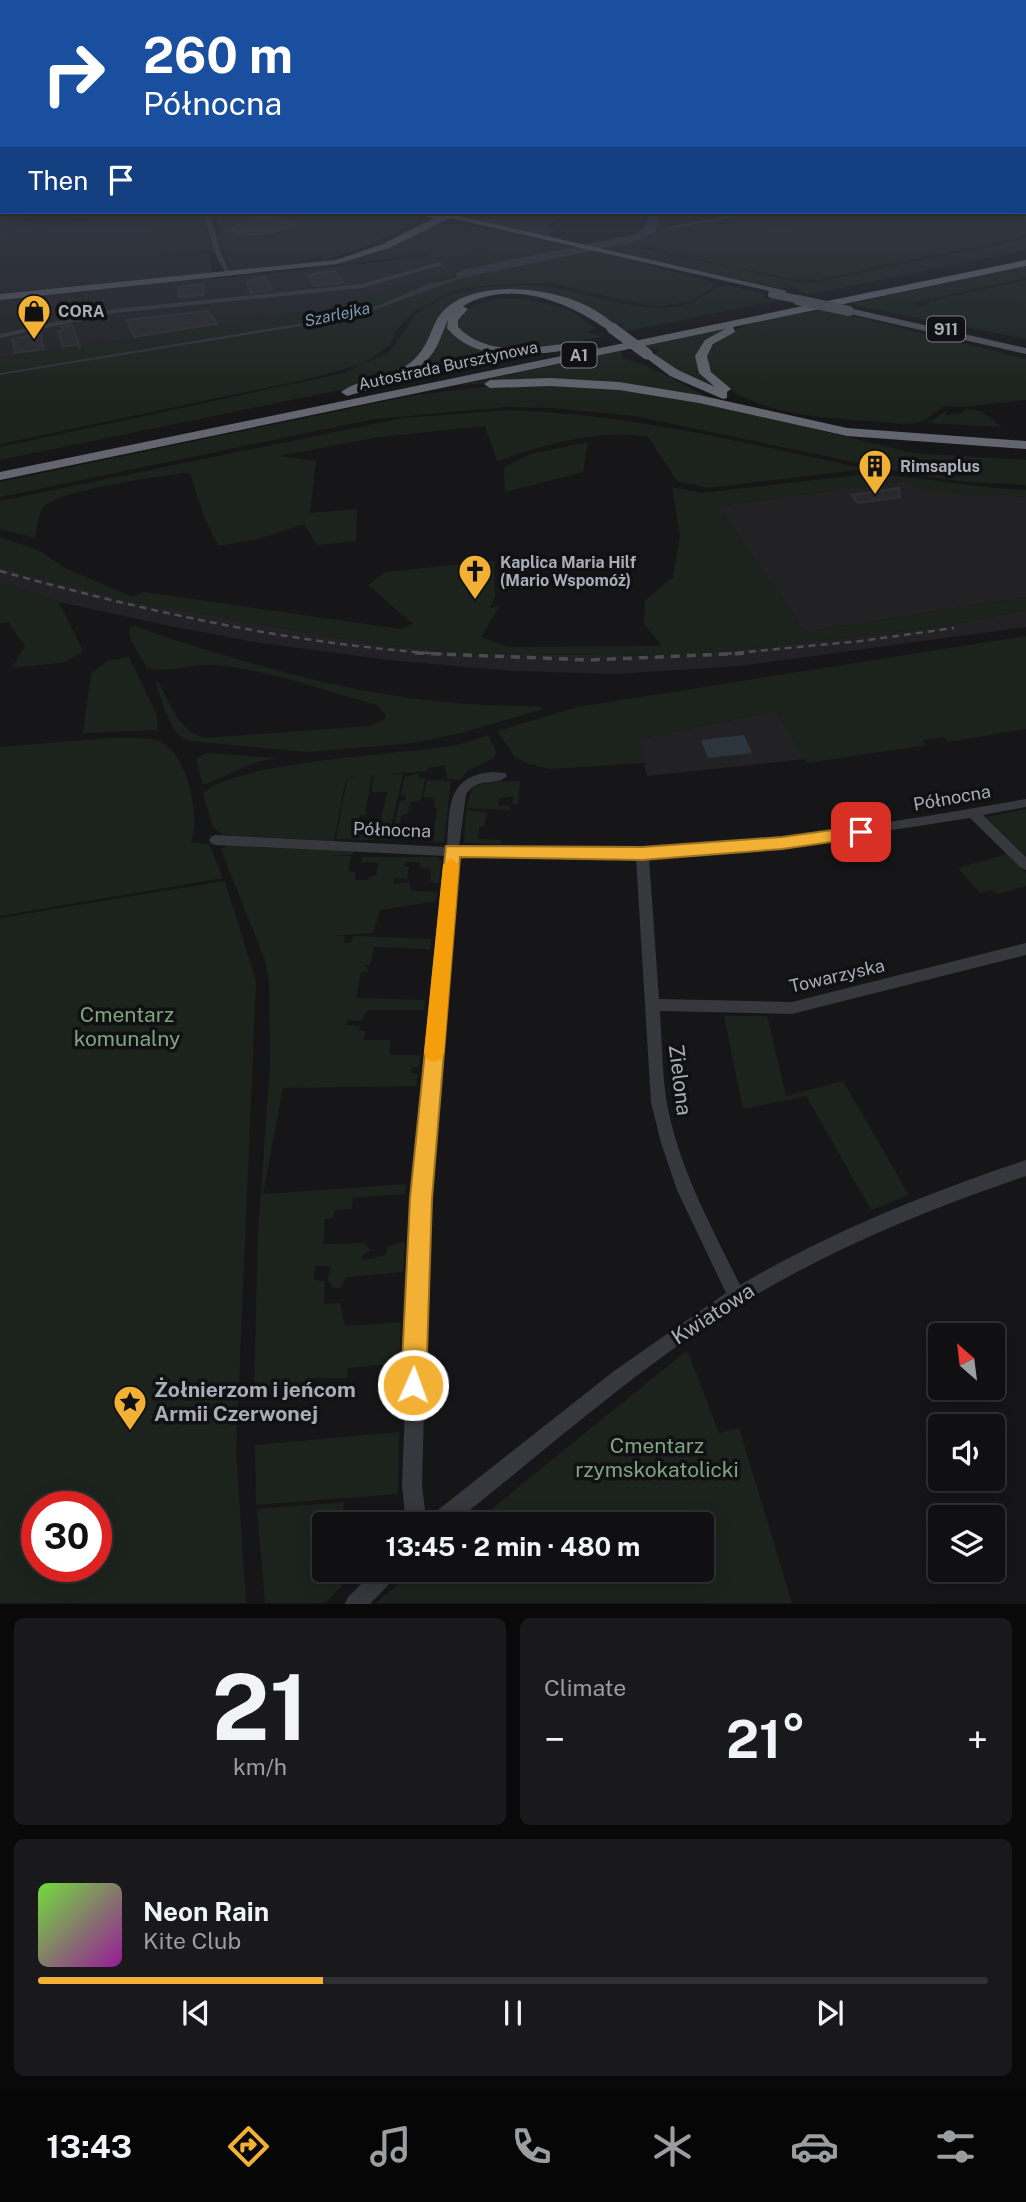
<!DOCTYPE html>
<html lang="en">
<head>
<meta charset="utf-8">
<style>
  :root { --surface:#101012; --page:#19191b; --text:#f1f3f6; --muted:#9c9d9f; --line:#303032; --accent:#f2b134 }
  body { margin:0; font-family:"Public Sans",sans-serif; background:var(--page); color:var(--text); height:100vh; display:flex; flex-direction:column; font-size:26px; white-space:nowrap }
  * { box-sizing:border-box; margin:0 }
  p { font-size:23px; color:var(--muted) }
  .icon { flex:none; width:38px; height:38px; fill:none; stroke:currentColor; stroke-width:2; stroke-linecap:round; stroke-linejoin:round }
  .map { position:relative; height:1604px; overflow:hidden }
  .sheet { display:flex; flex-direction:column; gap:14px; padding:14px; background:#09090a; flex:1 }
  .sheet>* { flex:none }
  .banner { position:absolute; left:0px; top:0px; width:1027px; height:214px; box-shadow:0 4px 18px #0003,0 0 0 2px var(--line); background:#1a4fa0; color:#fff; overflow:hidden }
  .needle { width:46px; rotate:332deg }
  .controls { position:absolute; left:928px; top:1323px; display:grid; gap:14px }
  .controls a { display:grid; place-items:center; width:77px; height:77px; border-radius:7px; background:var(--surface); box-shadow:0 4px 18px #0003,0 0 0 2px var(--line); font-size:35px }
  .speed { position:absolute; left:21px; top:1491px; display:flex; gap:14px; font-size:35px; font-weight:700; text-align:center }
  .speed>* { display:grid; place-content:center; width:91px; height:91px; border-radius:50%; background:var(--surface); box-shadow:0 4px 18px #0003,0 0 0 2px var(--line); line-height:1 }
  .speed .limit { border:10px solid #d22; background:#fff; color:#111 }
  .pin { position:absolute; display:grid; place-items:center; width:60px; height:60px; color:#fff; margin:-30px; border-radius:14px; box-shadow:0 4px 10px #0006 }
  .me { position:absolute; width:77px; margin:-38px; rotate:2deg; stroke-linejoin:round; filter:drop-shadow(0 0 5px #0008) }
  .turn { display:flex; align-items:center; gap:24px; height:147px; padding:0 28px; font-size:32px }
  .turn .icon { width:91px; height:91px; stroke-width:2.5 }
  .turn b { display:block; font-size:49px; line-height:60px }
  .then { display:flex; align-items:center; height:66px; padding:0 28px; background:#0003; gap:14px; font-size:26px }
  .big { font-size:52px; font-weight:700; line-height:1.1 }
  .sheet .tile { flex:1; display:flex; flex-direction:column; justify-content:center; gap:10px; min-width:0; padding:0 24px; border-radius:10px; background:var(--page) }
  .sheet .dial { align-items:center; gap:0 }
  .dial b { font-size:91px; line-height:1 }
  .song { display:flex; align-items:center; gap:21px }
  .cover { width:84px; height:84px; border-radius:10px; background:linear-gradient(135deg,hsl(100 70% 55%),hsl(300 70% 35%)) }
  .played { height:7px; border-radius:4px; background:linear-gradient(90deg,var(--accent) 30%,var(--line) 30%) }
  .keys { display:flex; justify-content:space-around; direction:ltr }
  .heat { display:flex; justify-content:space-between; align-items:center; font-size:38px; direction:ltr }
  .sheet .tiles { flex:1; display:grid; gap:14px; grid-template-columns:1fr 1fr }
  .tile:last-child { grid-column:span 2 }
  .trip { position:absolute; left:312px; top:1512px; width:402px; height:70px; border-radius:7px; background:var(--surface); box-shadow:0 4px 18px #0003,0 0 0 2px var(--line); font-weight:700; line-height:70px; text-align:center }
  .menu { display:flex; height:112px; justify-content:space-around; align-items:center; background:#060607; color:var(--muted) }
  .menu .icon { width:49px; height:49px }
  .menu .active { color:var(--accent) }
  .menu b { font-size:32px; color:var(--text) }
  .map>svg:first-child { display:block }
  .built { fill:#222225 }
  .green { fill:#1c231d; fill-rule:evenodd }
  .water { fill:#2c353c }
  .building { fill:#29292c; stroke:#303034; stroke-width:2 }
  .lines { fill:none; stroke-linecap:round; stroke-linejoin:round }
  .minor { fill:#37383d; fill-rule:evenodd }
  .major { fill:#53555c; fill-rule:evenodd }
  .highway { fill:#63666e; fill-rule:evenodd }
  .rail-far1 { stroke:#4a4c52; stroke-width:2.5; stroke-dasharray:7 5; stroke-linecap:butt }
  .rail { stroke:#4a4c52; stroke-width:3.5; stroke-dasharray:9 7; stroke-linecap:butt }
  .major-bridge-far1 { stroke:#53555c; stroke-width:8 }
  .major-bridge { stroke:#53555c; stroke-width:10 }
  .highway-bridge { stroke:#63666e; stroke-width:11 }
  .route { fill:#f2b134; stroke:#9d7322; stroke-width:2 }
  .slow { fill:#f59e0b }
  .labels { text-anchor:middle; stroke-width:7; stroke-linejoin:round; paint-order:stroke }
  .far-poi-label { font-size:16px; font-weight:bold; fill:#a8adb8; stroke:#111113; text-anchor:start }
  .far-water-label { font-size:16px; font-style:italic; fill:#7f9bb3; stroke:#111113 }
  .shield { fill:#111113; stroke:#7b7e86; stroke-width:2 }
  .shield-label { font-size:16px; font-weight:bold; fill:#a8adb8 }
  .far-street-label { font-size:16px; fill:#a8adb8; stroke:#111113 }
  .street-label { font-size:18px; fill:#a8adb8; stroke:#111113 }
  .near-park-label { font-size:21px; fill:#7fa381; stroke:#111113 }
  .near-street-label { font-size:21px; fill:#a8adb8; stroke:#111113 }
  .near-poi-label { font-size:21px; font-weight:bold; fill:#a8adb8; stroke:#111113; text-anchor:start }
</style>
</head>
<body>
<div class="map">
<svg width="1026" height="1604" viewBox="0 0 1026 1604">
  <rect width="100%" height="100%" fill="#161618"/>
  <!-- built -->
  <path class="built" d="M215,212H269L302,221L309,228L236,239L225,237Z
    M458,212H544L565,216L546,226L557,229L547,236L504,228L456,214Z
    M763,212H878L883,221L768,235L742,217Z
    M0,214L39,225L159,214L161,258L209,253L213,279L379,262L428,256L427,252L486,247L443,261L455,266L367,298L319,310L0,358Z
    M904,481L952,493L1026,497V597L805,632L718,506Z
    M0,567L126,600L361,642L453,653L680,656L934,628L1026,610V627L740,666L615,674L513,671L389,660L254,642L170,626L59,602L0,583Z
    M776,711L805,759L647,776L638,739Z"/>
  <!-- green -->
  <path class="green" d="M1026,209V236L817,280L791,279L660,251L644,245L640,248L798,282L814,283L1026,238V250L807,295L791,286L782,289L601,249L650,236L656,232L662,216L673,228L742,216L769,235L882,221L878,212H1026Z
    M94,212H203L214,252L161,258L158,214L91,220Z
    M269,212H402L415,215L419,220L366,247L321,261L319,259L324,258L321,256L310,259L317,262L231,271L216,235L236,239L308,227L302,221Z
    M458,223L573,247L462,270L457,273V277L428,284L380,305L333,318L0,373V358L319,310L367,298L454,266L442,262L482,248L309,268L369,254L439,224Z
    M591,250L712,282L714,286L691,301L656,307L549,283L490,285L454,290L413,312L395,332L391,344L363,364L308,379L0,444V375L346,317L458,279Z
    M1026,266V278L911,303L919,307L929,305V301L1026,280V339L849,304Z
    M534,285C581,289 636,315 681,306C698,303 709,288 725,285L762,293L764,299H785L624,332L622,324L612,325L579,304L509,292L460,302L416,360L395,373L355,387L0,460V447L344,373L389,352L417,313L444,297L485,287Z
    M525,299L569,309L595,328L587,332L603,336C568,343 523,357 487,346C477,343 467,335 457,330L456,321C473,300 499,298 525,299Z
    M825,309L1026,359V400L963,407L940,406L944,408C933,411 927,421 916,423C902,426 883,421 868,421C818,417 726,413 705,359C720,319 788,317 825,309Z
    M446,322C456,350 495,349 522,354L389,381L407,372Z
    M722,330L705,342L696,359L716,388L733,397L696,382L652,356L660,351L643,346Z
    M622,351L623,359C648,362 689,389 716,401C634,384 543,379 460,385Z
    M502,385L597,386L718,406L913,453L1026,460V485L967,482L914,475L635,416L551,408L506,407L374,419L0,497V482L415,395Z
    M966,409L981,411L1002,427L927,423L947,411L945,415L962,413Z
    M508,410C630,414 747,443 866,469L708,488L677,481L648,437C597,428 545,445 497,461L485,426L379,437L279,456L316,461L310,513L357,509L356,541L317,545L304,524L258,539L218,546L203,514L190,473H182C157,477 58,490 44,507C38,514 37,528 35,538L0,529V501L403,418Z
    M588,442L583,472L505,492L504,467L531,454Z
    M859,475C915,474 970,488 1026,490V497C992,495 932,500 904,481L718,506L805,632L1026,597V610L934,628L680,656L453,653L361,642L126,600L0,567V537L38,550L67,569L133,597L144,592L400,629L413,624L368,585L385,572L494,561L495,597L490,608L500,606L481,637L507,647L662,646L644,624L645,601L673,577L680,535L672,487L701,493Z
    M0,583L59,602L83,651L66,662L12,668L25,646L8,622L0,623Z
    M134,625C169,640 205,649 241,660C343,690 430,707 537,706L544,709L460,733L414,743L307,752L190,741C185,739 180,737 176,732C171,726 155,688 157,680C170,702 179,733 206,738L369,726L384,720L386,715L377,705C324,691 270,670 216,665C192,663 170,674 147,668L131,641L129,629Z
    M1026,636V729L948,742L944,737L923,740L926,745L807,763L776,711L638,739L645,763L551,769L529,764L514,756L497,731L578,707Z
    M129,657L157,715V730L83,733L91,674L107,661Z
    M488,735L496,751L494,758L467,771L461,780L447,779L445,765L427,768V771L346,778L334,841L223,835L213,827L203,794C230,762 405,754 452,746C464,744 476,739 488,735Z
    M111,738C127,738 146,736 161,742C187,754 201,817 191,842L209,844L223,878L0,916V747Z
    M206,753L276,758L254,763L203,785L196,759Z
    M419,773V778H425L421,800L410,802L409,810H413L401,816L397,840L391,839L400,801L406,800V795H401L405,777Z
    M403,774L388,840H377V837L372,840L336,839L347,779L372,775L365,815H360L358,822H353L351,834L373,835L377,820H381L387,792H371L374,775Z
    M427,780L451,781L444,842H433L437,808L434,807L435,798L423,797Z
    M520,781L518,804H512L513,796L499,798L498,805L509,806L510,810L466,808L473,787L489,782Z
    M1026,809V856L986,817Z
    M466,810L487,813L484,826L479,827L478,839L501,840V844L464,843Z
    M226,846L353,851V855L330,856H351L348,871L355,872V880H368L370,876H376L378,863L361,862L362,857H438L441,861L439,884L430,881L431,869L420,868V862H406L405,867H409L407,879L394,878V884L410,882L411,891L438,892L436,901L380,910L373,933L331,936H345L344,943H351L353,936L431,939L430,949L374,947L370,965H365L369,972H361L356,998L425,1000L424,1010H368L361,1021L347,1020L346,1025L360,1026L359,1031H365L364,1040H390V1055H420L419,1067H412L411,1073L418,1074L416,1086L283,1088L263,1194L406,1184L405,1194L353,1198L352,1209L334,1210V1218L325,1219L323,1244L363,1243L371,1250L362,1255V1261L386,1255L387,1247L405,1241L403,1272L346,1277L340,1288H333L328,1280L330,1266H315L314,1280L325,1281L324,1304L340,1303L345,1326L401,1322L400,1363L348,1368L347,1378H314L313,1392L254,1396L258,1233L270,1065L269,983L265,960L221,850Z
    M1007,854L1026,873V886L997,894L991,890L980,893L958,868Z
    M225,881L256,981L236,1452L246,1603H0V918ZM37,1507H96V1566H37Z
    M724,1016H767L786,1096L843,1081L909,1195L871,1210L806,1096L743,1109Z
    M685,1352L689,1355L719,1433L739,1428L792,1603H376L415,1570H702V1524H473Z
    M399,1432L398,1494L256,1505L255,1445Z
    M344,1502L343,1516L317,1519L315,1557L324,1556V1570H335L342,1586L325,1603H265L257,1509Z"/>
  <!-- water -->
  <path class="water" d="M651,212H666L661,214L656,232L634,242L458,279L366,313L331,321L0,375V373L333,318L380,305L428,284L456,278L457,273L462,270L636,234L644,228Z
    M744,735L752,753L708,758L701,740Z"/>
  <!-- building -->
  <path class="building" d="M265,215L294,224L274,232L248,235L228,229Z
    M335,271L343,283L315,286L308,275Z
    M265,276L272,290L251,293L246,282Z
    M203,284L204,295L179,297L178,287Z
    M208,311L217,324L134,337L127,320Z
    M72,325L79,344L80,348L77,344L63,347L58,331H64L61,327Z
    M40,334L44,349L15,353L12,339Z
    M899,488L900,497L858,503L851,495Z"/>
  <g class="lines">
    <!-- minor -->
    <path class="minor" d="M203,212H209L221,253L231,276H227L215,253Z
      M750,212H762L670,229L667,227Z
      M440,262L442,265L362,288L115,313L0,338V334L115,309L362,284Z
      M493,772L505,773L507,776C495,787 479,776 466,794L459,847C537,850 616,851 694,845C805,837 916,818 1026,799V807L983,815L1026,857V870L1021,868L970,818L788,846L649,858L659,999L792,1002L1026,943V955L792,1014L660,1011C662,1042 662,1074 667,1104C679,1168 711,1226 740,1285C830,1232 927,1193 1026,1160V1176C928,1209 833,1248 744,1302C640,1365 548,1449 452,1524H410L405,1513L402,1486L413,1198L446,856L215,845L211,843L209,840L211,837L215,835L447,847C450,809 445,776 493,772ZM458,857L536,859L636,858L651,1102L661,1143L677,1190L726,1293L614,1371L429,1517L425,1510L422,1486L429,1198Z
      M375,1570H399L396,1577L370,1604H345L348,1597Z"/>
    <!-- major -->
    <path class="major" d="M410,212L446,213L787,291L783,294L450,218L389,248L337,264L0,300V294L336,260L383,244L434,218Z
      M849,308L1026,348V354L846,313L845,311Z"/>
    <!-- highway -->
    <path class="highway" d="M1026,260V266L733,327L735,332L713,344L707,356L711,372L731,389L727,392V398L723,399L670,376L641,354L651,352L678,370L715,387L699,373L695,356L705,340L725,329L0,480V472Z
      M510,289C549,290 589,299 618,328L608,330C568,302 511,278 463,306L468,309L458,320V327C486,356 528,348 564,344L570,347C563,352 553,352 544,353C509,356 471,357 447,328L448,320C444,328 441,338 437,346C420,378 379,387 347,396L341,392C358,379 389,378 410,363C424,352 428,339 435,323C449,295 482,290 510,289Z
      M550,378L619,382L699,395L847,428L1026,441V449L847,436L699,403L619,390L550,386L490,388L484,384L490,380Z"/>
    <!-- rail-far1 -->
    <path class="rail-far1" d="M0,571C145,611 291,644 442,654
      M725,654L861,641L954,628"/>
    <!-- rail -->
    <path class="rail" d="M415,653L590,660L750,653"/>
    <!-- major-bridge-far1 -->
    <path class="major-bridge-far1" d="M772,294L806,301"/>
    <!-- major-bridge -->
    <path class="major-bridge" d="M798,300L849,311"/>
    <!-- highway-bridge -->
    <path class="highway-bridge" d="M612,328L647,354"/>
  </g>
  <!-- sky -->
  <linearGradient id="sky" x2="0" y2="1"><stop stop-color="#0c0c0d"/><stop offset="0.44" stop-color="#363c48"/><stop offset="1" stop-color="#363c48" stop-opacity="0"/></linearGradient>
  <rect width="1026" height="401" fill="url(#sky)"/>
  <!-- route -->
  <path class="route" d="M861,826L867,828V837L782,849L642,860L460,857L432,1198L426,1385L422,1393L413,1397L405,1393L401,1385L410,1198L446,846L642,847L782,837Z"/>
  <!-- slow -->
  <path class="slow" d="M451,858L459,865L444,1053L441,1059L434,1062L427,1059L424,1053L443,865Z"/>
  <!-- icons -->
  <defs>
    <symbol id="shop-pin" viewBox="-11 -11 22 30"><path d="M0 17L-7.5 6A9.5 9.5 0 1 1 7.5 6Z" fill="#f2b134" stroke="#111113"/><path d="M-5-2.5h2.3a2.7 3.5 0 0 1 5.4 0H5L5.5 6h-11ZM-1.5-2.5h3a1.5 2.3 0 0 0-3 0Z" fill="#111"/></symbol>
    <symbol id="building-pin" viewBox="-11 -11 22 30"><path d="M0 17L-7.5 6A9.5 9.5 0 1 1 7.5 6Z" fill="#f2b134" stroke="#111113"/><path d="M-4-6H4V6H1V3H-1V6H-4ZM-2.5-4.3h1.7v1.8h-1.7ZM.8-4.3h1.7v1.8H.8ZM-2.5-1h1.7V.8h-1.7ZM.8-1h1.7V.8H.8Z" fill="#111"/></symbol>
    <symbol id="church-pin" viewBox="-11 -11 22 30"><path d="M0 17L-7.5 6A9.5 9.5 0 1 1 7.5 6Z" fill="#f2b134" stroke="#111113"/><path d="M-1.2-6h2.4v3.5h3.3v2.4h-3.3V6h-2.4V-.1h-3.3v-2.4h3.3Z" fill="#111"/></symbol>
    <symbol id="sight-pin" viewBox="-11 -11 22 30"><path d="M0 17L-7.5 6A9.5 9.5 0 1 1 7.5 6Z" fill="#f2b134" stroke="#111113"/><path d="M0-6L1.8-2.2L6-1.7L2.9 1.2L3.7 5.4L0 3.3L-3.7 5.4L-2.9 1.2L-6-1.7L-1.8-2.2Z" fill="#111"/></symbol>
  </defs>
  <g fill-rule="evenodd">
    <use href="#shop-pin" x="15" y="292" width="38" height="52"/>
    <use href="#building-pin" x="856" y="447" width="38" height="52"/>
    <use href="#church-pin" x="456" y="552" width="38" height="52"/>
    <use href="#sight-pin" x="111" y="1383" width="38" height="52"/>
  </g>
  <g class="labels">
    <!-- far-poi labels -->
    <g class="far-poi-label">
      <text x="58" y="317">CORA</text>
      <text x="900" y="472">Rimsaplus</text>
      <text x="500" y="568">Kaplica Maria Hilf<tspan x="500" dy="18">(Mario Wspomóż)</tspan></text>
    </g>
    <!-- far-water labels -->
    <g class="far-water-label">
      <text transform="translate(337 314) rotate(-12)" y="6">Szarlejka</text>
    </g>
    <!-- shield labels -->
    <g class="shield">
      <rect x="927" y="316.5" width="38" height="25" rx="5"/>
      <rect x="561.5" y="342.5" width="35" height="25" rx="5"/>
    </g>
    <g class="shield-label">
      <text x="946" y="335">911</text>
      <text x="579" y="361">A1</text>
    </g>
    <!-- far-street labels -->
    <g class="far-street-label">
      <text transform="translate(448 365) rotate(-12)" y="6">Autostrada Bursztynowa</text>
    </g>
    <!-- street labels -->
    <g class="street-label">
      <text transform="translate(952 798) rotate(-10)" y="6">Północna</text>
      <text transform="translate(392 830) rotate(2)" y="6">Północna</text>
      <text transform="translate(837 976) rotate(-13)" y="6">Towarzyska</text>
    </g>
    <!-- near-park labels -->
    <g class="near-park-label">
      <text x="127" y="1022">Cmentarz<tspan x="127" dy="24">komunalny</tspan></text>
      <text x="657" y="1453">Cmentarz<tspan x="657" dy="24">rzymskokatolicki</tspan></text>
    </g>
    <!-- near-street labels -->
    <g class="near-street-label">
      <text transform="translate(680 1080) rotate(83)" y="7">Zielona</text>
      <text transform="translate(713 1314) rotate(-33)" y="7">Kwiatowa</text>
    </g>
    <!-- near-poi labels -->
    <g class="near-poi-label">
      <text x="154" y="1397">Żołnierzom i jeńcom<tspan x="154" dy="24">Armii Czerwonej</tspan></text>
    </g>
  </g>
</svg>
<div class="controls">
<a><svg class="needle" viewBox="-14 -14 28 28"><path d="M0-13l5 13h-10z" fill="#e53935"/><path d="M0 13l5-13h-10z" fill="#9c9d9f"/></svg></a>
<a><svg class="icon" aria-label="sound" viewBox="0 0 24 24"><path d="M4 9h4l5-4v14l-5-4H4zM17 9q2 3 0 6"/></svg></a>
<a><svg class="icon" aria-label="layers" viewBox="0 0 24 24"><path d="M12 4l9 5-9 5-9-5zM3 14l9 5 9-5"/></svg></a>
</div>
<div class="speed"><div class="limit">30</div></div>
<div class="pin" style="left:861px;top:832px;background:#d93025"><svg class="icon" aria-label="arrive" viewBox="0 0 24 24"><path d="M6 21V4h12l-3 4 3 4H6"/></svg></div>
<svg class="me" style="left:413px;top:1385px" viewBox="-20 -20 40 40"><circle r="17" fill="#f2b134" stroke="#fff" stroke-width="3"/><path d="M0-11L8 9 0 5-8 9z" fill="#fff"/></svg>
<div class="trip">13:45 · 2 min · 480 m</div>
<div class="banner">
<div class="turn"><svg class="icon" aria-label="right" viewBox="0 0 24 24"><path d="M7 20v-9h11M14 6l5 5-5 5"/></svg><div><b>260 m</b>Północna</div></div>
<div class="then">Then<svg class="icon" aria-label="arrive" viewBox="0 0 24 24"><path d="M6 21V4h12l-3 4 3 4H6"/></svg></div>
</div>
</div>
<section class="sheet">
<div class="tiles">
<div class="tile dial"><b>21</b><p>km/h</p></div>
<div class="tile"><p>Climate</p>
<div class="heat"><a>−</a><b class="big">21°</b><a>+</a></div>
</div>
<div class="tile">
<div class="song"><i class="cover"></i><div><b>Neon Rain</b><p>Kite Club</p></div></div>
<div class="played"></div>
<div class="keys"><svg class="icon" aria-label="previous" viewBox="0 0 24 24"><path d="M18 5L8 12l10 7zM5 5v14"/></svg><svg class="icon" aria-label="pause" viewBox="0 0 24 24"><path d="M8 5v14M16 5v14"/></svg><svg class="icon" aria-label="next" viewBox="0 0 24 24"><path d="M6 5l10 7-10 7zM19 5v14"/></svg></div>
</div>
</div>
</section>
<nav class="menu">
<b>13:43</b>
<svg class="icon active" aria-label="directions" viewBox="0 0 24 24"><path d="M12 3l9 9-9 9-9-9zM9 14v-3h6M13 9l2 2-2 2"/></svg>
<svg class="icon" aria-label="music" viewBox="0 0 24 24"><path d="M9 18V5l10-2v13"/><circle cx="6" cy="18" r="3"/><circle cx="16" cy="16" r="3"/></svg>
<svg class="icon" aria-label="phone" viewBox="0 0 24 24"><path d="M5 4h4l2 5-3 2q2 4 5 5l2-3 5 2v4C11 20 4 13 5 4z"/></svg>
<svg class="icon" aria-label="climate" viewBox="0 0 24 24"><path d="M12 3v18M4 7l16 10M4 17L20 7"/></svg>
<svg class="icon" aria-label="car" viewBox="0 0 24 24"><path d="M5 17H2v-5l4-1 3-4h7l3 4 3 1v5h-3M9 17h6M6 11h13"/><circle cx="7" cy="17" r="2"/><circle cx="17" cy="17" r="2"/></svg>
<svg class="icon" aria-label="filters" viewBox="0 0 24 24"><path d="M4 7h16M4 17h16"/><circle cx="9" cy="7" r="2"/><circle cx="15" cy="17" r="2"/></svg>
</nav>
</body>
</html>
